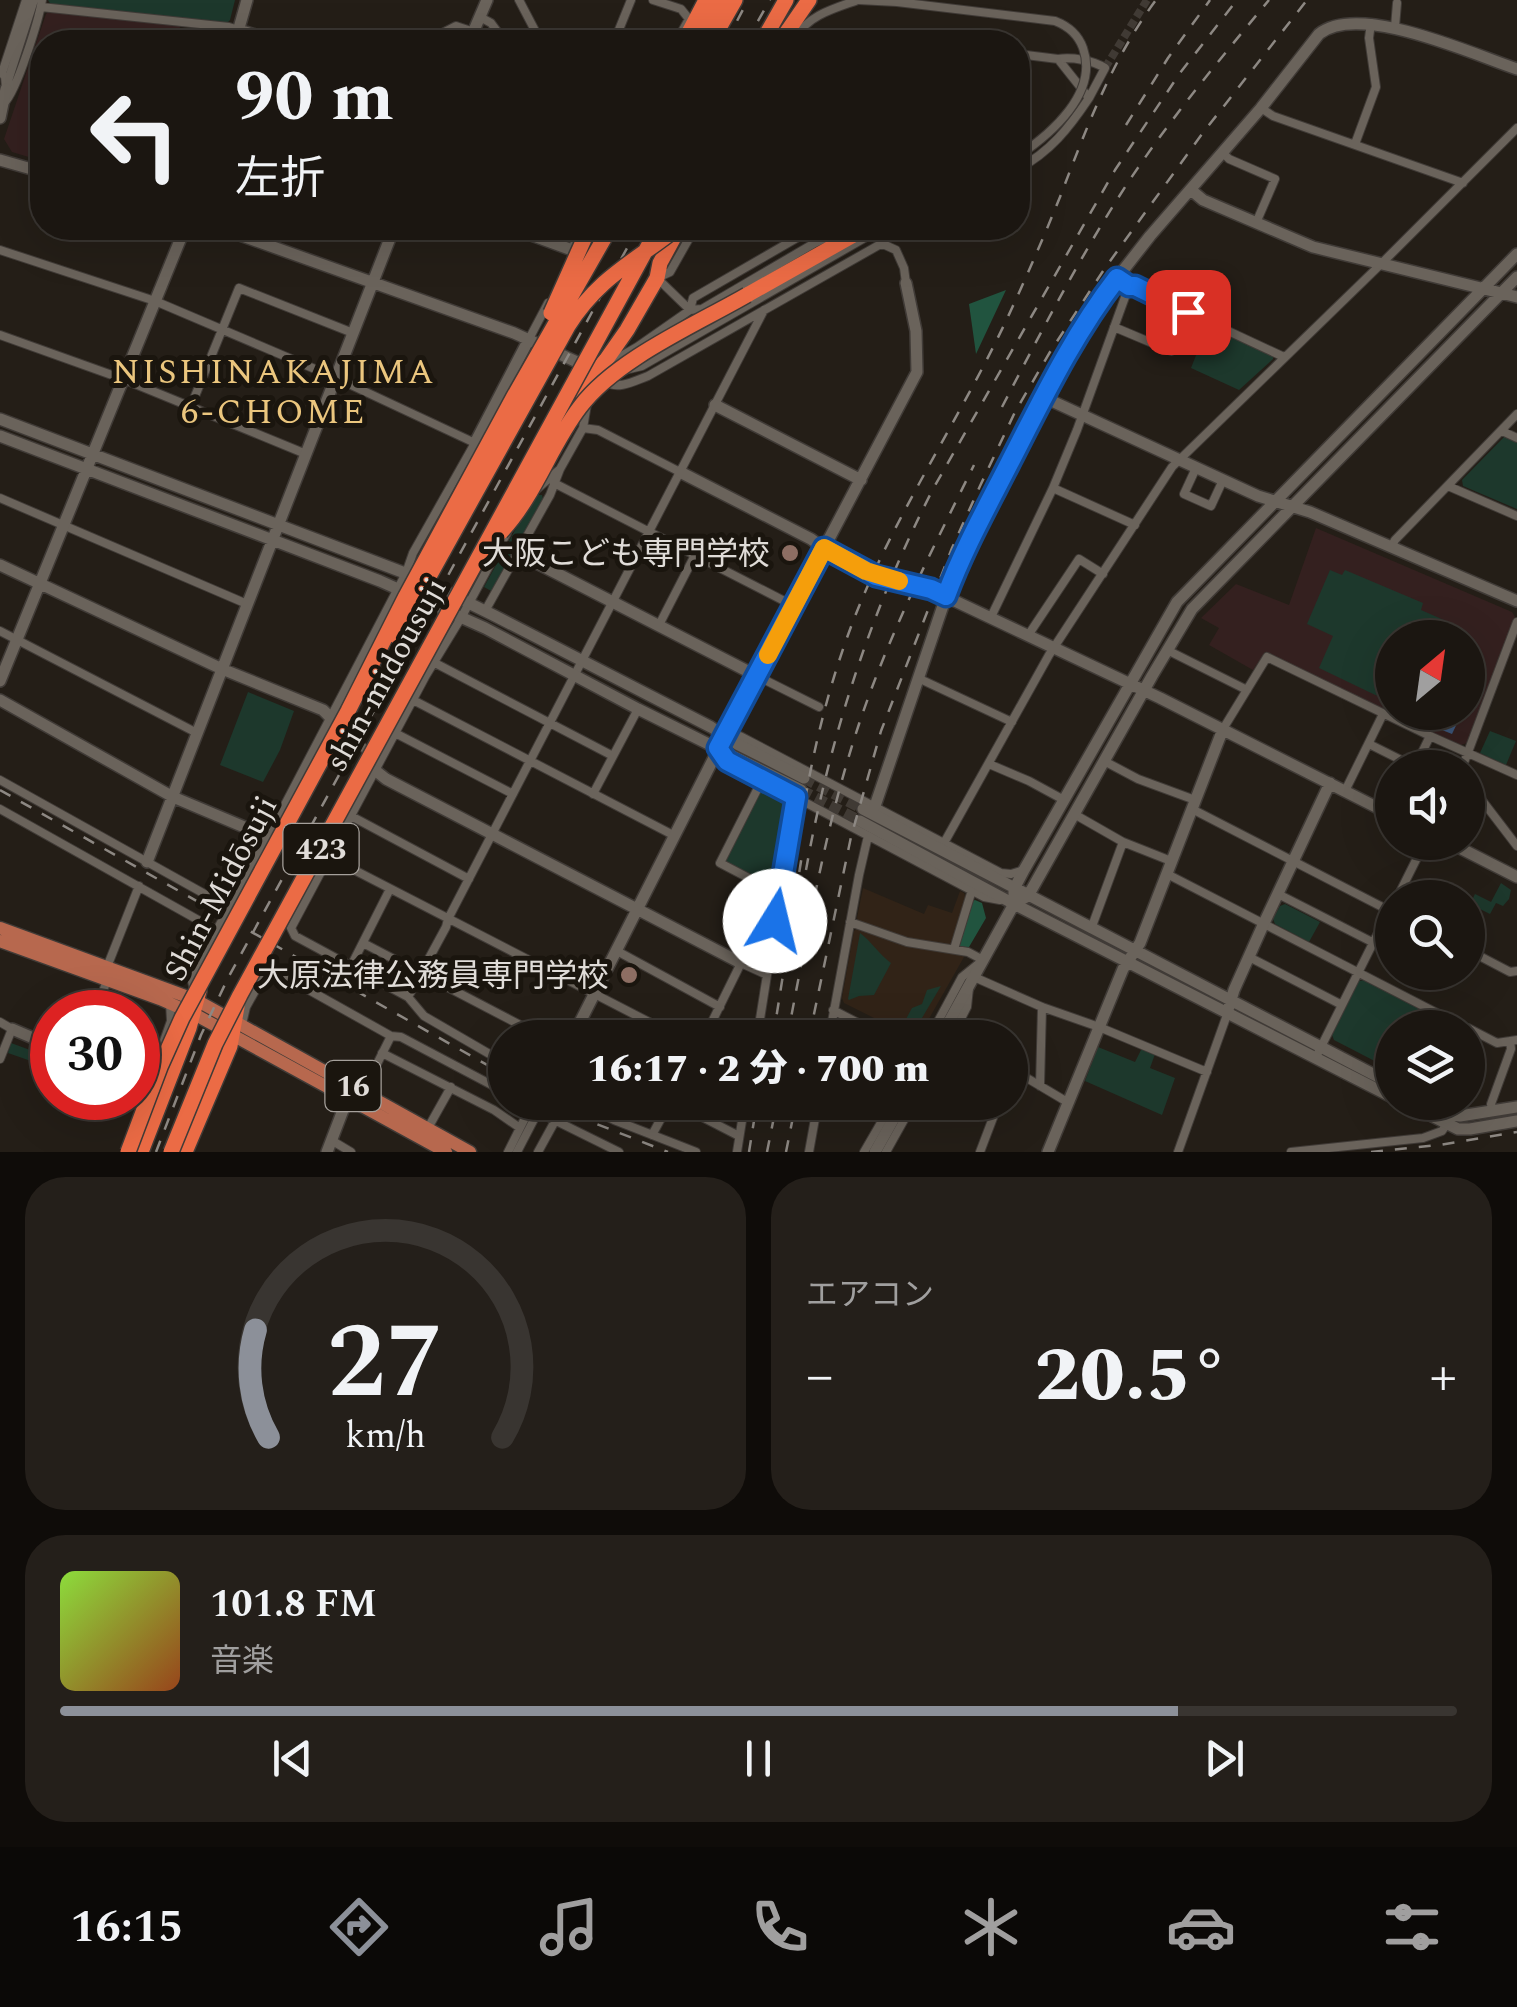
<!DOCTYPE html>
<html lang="ja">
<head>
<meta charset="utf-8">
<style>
  :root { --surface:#1b1611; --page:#241f1a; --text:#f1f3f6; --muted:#a09f9f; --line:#393531; --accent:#8c9099 }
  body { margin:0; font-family:Spectral,"Noto Sans JP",serif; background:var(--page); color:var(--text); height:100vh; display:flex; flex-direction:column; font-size:38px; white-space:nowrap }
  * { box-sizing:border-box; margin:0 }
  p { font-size:32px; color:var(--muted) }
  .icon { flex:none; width:55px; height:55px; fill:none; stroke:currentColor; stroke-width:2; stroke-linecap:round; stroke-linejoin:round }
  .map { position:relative; height:1152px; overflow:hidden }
  .drawer { display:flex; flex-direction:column; gap:25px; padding:25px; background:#0f0c09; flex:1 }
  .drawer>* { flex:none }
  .guide { position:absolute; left:30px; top:30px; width:1000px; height:210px; border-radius:40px; box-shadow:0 10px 40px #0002,0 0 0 2px var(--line); background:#1b1611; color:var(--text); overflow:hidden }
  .needle { width:65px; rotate:29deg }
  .fabs { position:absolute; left:1375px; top:620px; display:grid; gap:20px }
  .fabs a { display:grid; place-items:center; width:110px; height:110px; border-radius:50%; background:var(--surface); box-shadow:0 10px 40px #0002,0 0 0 2px var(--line); font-size:50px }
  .speed { position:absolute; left:30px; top:990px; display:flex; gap:20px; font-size:50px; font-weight:700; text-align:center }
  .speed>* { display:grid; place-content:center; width:130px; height:130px; border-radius:50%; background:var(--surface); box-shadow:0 10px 40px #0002,0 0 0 2px var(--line); line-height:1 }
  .speed .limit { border:15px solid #d22; background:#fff; color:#111 }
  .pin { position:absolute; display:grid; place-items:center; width:85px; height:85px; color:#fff; margin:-42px; border-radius:20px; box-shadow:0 5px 15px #0006 }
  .me { position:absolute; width:110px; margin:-55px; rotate:9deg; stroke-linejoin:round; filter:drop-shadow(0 0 8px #0008) }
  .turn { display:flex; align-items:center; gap:35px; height:210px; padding:0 40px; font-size:45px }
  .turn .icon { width:130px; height:130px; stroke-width:2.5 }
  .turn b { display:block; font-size:70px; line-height:85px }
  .big { font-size:75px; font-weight:800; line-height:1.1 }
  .drawer .widget { flex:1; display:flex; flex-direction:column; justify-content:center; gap:15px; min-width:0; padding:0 35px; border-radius:40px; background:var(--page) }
  .drawer .dial { align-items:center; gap:0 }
  .dial svg { height:260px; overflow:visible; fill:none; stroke:var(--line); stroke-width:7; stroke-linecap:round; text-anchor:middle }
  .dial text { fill:var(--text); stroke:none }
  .song { display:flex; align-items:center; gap:30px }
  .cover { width:120px; height:120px; border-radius:15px; background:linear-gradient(135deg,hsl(90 70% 55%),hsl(20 70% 35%)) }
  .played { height:10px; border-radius:5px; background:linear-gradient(90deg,var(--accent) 80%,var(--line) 80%) }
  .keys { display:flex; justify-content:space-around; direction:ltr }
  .heat { display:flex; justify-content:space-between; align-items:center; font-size:55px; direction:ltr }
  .drawer .tiles { flex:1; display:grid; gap:25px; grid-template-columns:1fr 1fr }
  .widget:last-child { grid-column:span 2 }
  .trip { position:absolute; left:488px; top:1020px; width:540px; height:100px; border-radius:50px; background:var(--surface); box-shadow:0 10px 40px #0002,0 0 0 2px var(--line); font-weight:800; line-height:100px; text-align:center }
  .tab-bar { display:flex; height:160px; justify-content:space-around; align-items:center; background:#0b0907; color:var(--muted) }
  .tab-bar .icon { width:70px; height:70px }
  .tab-bar .on { color:var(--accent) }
  .tab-bar b { font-size:45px; color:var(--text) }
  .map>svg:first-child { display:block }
  .commercial { fill:#312317 }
  .education { fill:#34201f; fill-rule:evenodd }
  .green { fill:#1d382c }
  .forest { fill:#21543f }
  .water { fill:#3c5578 }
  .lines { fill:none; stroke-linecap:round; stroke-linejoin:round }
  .street-tunnel { stroke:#403a34; stroke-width:8; stroke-dasharray:8 4; stroke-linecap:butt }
  .secondary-tunnel { stroke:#403a34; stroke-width:11; stroke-dasharray:11 5.5; stroke-linecap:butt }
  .street-casing { stroke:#403b37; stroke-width:10 }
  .secondary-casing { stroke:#403b37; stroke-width:14 }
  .primary-casing { stroke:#403b37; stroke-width:15 }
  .highway-casing { stroke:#403b37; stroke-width:18 }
  .street { stroke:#6a635b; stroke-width:8 }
  .secondary { stroke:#6a635b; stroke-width:11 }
  .primary { stroke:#b7684e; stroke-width:12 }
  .highway { stroke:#eb6b45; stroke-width:15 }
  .rail { stroke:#8d8883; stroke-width:2.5; stroke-dasharray:12 12; stroke-linecap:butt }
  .street-bridge-casing { stroke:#403b37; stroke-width:10; stroke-linecap:butt }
  .highway-bridge-casing { stroke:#403b37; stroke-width:18; stroke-linecap:butt }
  .street-bridge { stroke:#6a635b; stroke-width:8 }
  .highway-bridge { stroke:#eb6b45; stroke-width:15 }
  .route-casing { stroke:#114b97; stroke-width:25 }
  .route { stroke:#1a73e8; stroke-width:18 }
  .slow { stroke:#f59e0b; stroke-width:18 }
  .education-dot { fill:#8d6e63; stroke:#1a150e; stroke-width:4 }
  .labels { text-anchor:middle; stroke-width:10; stroke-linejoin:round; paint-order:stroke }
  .shield { fill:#1a150e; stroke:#a5a09b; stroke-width:2.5 }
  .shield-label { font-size:30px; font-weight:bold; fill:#e0dcd8 }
  .poi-label { font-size:32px; fill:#e0dcd8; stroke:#1a150e; text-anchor:end }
  .street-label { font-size:32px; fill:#e0dcd8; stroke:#1a150e }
  .neighbourhood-label { font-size:35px; letter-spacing:2.5px; fill:#ebc67e; stroke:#1a150e }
</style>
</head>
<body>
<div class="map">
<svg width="1517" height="1152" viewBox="0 0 1517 1152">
  <rect width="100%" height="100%" fill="#241e17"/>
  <!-- commercial -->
  <path class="commercial" d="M863,888L924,914L928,905L952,913L960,891L964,893L966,898L951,947L910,940L859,922L857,918Z
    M858,928L962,954L964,957L922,1031L908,1035L844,1003L842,998L854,931Z"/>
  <!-- education -->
  <path class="education" d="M49,11L181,24L175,42H42V161L12,152L4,139L46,14Z
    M1316,528L1512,612L1515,617L1467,743L1461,745L1418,726L1265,652L1253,670L1209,645L1219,628L1201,618L1236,584L1289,605ZM1392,638H1468V712H1392Z"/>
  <!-- green -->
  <path class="green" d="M48,0H235L230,20L227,23L51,5Z
    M1208,325L1273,355V359L1239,390L1191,368Z
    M1505,436L1517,441V509L1463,486L1462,480Z
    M538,495H542L543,499L493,592L484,587L531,501Z
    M1330,570L1342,575L1345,570L1423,603L1421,610L1453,624L1452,627L1455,628L1452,637L1392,638V703L1319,668L1333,636L1307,624Z
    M248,692L294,711L280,750L263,782L220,765Z
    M1490,731L1516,741L1506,765L1480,753Z
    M764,789L784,799L787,804L774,884L770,886L724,862L760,790Z
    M1501,883L1511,890L1509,899L1503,906L1496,903L1490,914L1470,904L1475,894L1491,902Z
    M1285,904L1320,922L1309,942L1275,924L1273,919L1280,906Z
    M860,933C871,941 879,954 891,963L874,995L859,996L849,1000L848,999Z
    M1365,980L1442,1019L1438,1027L1392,1028V1070L1334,1040L1332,1035L1359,981Z
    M941,986L916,1028L909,1031L906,1019L912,1008L922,1004L927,990Z
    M11,1043L52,1058V1083H42L48,1067L8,1053Z
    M1098,1047L1135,1062L1142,1048L1155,1054L1150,1068L1175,1078L1162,1115L1085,1081Z"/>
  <!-- forest -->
  <path class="forest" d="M1006,290L976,354L969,304Z
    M975,900L982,903L986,918L969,947H960L959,943L972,901Z"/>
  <!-- water -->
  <path class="water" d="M1438,713H1462L1452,734L1432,726Z"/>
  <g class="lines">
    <!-- street-tunnel -->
    <path class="street-tunnel" d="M1105,68L1147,0"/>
    <!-- secondary-tunnel -->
    <path class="secondary-tunnel" d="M804,778L863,809
      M801,790L860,821"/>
    <defs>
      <path id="street" d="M519,0L541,42
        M653,0L681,9L689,19L676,42
        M41,7L229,27L239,30
        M480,17L491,23L505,42
        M1395,27L1397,3
        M795,37C811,14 833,9 858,0
        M425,42L456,26L474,32
        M519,42L537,33
        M614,42L631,0
        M861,42L866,35L920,42
        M1018,54L1058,59L1089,98C1069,128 1050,152 1018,169
        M1058,59C1072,57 1092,60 1105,68L1089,98
        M7,84L34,0
        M6,89L5,77L2,73L26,0
        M4,103C17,91 39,19 42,0
        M1261,108L1273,116L1463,183
        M1355,144L1376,87L1369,38L1371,23
        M1223,153L1229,159L1275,179L1256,223
        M695,228L670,272L657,278L690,310L693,298L814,228
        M0,250L155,301L336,378L475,443L413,553L406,573L268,837L191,977L195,994
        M572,250L580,228
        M1125,283L1284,357
        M1114,327L1171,351L1187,313
        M0,335L123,379L306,454
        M529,339L548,303
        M609,363L637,347L690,310L702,309L813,244L847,228
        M625,370L642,366L868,236L879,228
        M605,382C619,390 634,381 648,376L879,245H885L896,250L904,268L906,283
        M191,406L239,288L353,333
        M583,428L598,430L680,472
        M1502,431L1517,438
        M1196,468L1184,494L1211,506L1223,480
        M554,483L794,606
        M1448,486L1517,516
        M1053,488L1135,525
        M537,489L560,469
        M0,498L247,604
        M1391,547L1395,540L1517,414
        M828,551L831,557L874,580L929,594L938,593
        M485,611L550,495L560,469L583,428L587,404
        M991,617L1053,488L1077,430L1129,286
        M659,625L695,555
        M0,631L197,733
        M1029,634L1079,559L1103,574
        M1167,650L1247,690
        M435,663L613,756
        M757,676L819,707
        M920,679L1012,722
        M413,700L675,836
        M341,727L367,751L368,757
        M1223,729L1267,657L1430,736L1517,775
        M395,733L513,794
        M729,736H740L1001,873L1011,874L1024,870
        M1369,744L1415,767L1430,736
        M722,754L727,761L984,897L1000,900
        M1104,761L1138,779L1195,800
        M989,764L1029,781L1064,800
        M1462,768L1517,622
        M0,780L228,907
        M762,780L720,863L779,894
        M1468,782L1517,846
        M1345,791L1383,714
        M593,794L638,709
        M0,809L216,930
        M1192,809L1392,912
        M1074,814L1123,842L1171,861
        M351,816L469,879
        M944,843L1049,655L1172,467L1381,264L1517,128
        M329,857L680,1038
        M1167,874L1466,1028
        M1278,894L1374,943
        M1397,898L1425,842
        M850,922L907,942L968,952L983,960L962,977L929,1038
        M1091,929L1123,842
        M363,943L545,1038
        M954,949L972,890
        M1468,950L1510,972L1517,971
        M617,951L720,1007
        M1249,957L1342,1005
        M351,966L390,889
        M107,967L139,886
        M767,975L796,797
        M974,977L1042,1007L1099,1027L1207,1072
        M408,997L446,927L448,919L764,310
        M833,1010L887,1038
        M96,1012L107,980
        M0,1022L12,1029L0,1059
        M242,1024L246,1007L265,973L275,971L391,1036L401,1037L505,1092
        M1468,1028L1497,1043L1517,1040
        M704,1038L741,963L767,975L757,1038
        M829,1038L859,875L868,836
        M951,1038L967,1007L969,988
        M161,1049L171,1021L170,1003
        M382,1053L494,1110L520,1128
        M1316,1057L1392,905
        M505,1063L424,1016L408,997L295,936L291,928L425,677L461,618L507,533
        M1010,1068L1069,1103
        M1040,1086L1042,1007
        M363,1092L391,1036
        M578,1102L614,1120L696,1152
        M673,1102L739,1136
        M538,1112L619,1152
        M1493,1112L1491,1104L1511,1049L1510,1041
        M428,1128L451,1087
        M652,1135L670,1102
        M331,1140L351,1152
        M508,1152L533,1102
        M517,1152L543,1102
        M538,1152L555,1121
        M737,1152L745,1102
        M809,1152L818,1102
        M864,1152L893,1102
        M886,1152L914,1102
        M980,1152L999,1102
        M1178,1152L1228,1012
        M1291,1152L1423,1138L1442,1131L1449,1121"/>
      <path id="secondary" d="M239,30L278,42
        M235,42L247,0
        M469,42L487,0
        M0,118L6,89
        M0,160L42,172
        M1191,190L1203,200L1313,247L1517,297
        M220,228L514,333L590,368
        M512,228L572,250
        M1043,397L1258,496L1310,512L1517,601
        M715,405L861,480
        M0,419L418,578L495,616L711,727L737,744L804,778
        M0,436L380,581L485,628L638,709L801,790
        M475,443L529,339
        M680,472L811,539L826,550
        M517,553L757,676
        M0,565L222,669L323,710L330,717
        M938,593L1160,698L1392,815
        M0,681L185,228
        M0,700L173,797L268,837
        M376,771L386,779L741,963
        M875,806L950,585L1043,397L1079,333L1096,305L1150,236L1261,108L1319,34C1359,2 1472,54 1517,69
        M863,809L1392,1084
        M860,821L1014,904L1392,1097
        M1448,842L1517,877
        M147,862L394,228
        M1014,904L1028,896L1152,676L1192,609L1517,277
        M1229,1007L1234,990L1264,923L1330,783
        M12,1029L52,1046
        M572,1038L725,736L917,372L916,331L906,283
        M940,1038L1014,904V889L1024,870L1177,602L1517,254
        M138,1075L150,1079
        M1404,1102L1458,1129H1470L1517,1121
        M1428,1102L1452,1115L1460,1116L1517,1107
        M327,1152L348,1097
        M875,1152L903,1102
        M1048,1152L1123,969L1140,943L1223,729"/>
      <path id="primary" d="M0,928L196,1000L470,1152
        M0,941L160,999L194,1014L446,1152"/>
      <path id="highway" d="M684,42L706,0
        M698,42L721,0
        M711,42L735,0
        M762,42L786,0
        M780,42L809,0
        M579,268L599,228
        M747,295L866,228
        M564,414L582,388L606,360L627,330L657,278L660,263L679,228
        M141,1152L189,1028L199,991
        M185,1152L230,1046L237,1007"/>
    </defs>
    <!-- street casing -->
    <use href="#street" class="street-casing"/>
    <!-- secondary casing -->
    <use href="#secondary" class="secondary-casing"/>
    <!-- primary casing -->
    <use href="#primary" class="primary-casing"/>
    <!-- highway casing -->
    <use href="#highway" class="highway-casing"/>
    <!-- street -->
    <use href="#street" class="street"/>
    <!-- secondary -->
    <use href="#secondary" class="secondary"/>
    <!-- primary -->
    <use href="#primary" class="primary"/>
    <!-- highway -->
    <use href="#highway" class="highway"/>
    <!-- rail -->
    <path class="rail" d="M726,42L748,0
      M746,42L770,0
      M1126,125L1168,58L1210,0
      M1002,407C1042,330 1082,253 1129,181C1171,118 1220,59 1269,0
      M0,790L505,1075
      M805,800C818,726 838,652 869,583C911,489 969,402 1012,308C1029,271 1045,234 1060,197C1086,129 1112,59 1156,0
      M806,870C830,736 871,610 933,489L1115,170L1180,73L1237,0
      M773,1038L802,855
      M787,1038C808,932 825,826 859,724C889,634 932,550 974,465
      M809,1038L851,837L881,731L952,548L980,486L1015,412L1050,352L1105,268L1202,134L1307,0
      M555,1102L589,1121L668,1152
      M156,1152L201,1035L228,978L638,228
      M749,1152L757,1102
      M767,1152L777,1102
      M786,1152L796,1102
      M1371,1152L1439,1145L1517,1132"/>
    <defs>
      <path id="street-bridge" d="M858,0L897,2L1055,21C1068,26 1078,34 1083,48C1099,93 1051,134 1018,156"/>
      <path id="highway-bridge" d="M551,313L589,228
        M501,532C535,496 550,446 580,407C616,359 695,325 747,295
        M396,636L568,326C599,277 634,262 677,228
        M128,1152L160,1067L182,1018L348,711L406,596L513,398L610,228
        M171,1152L215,1044L240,995L658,228"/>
    </defs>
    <!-- street-bridge casing -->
    <use href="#street-bridge" class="street-bridge-casing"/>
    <!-- highway-bridge casing -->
    <use href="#highway-bridge" class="highway-bridge-casing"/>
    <!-- street-bridge -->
    <use href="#street-bridge" class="street-bridge"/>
    <!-- highway-bridge -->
    <use href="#highway-bridge" class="highway-bridge"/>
  </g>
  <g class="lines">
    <defs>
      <path id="route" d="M775,921L796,797L727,761L718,748L824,548L876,576L931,589L946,596C963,550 987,507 1009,464C1042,400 1073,335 1117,278L1129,286H1135L1188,312"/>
    </defs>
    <!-- route casing -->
    <use href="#route" class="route-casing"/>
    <!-- route -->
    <use href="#route" class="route"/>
    <!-- slow -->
    <path class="slow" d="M768,655L824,548L866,571L899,581"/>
  </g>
  <!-- markers -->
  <g class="education-dot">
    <circle cx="790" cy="553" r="10"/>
    <circle cx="629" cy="975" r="10"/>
  </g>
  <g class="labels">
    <!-- shield labels -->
    <g class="shield">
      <rect x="283.5" y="824" width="75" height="50" rx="8"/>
      <rect x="325.5" y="1061" width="55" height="50" rx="8"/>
    </g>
    <g class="shield-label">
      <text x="321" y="859">423</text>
      <text x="353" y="1096">16</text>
    </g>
    <!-- poi labels -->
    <g class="poi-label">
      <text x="770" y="564">大阪こども専門学校</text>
      <text x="609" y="986">大原法律公務員専門学校</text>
    </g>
    <!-- street labels -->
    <g class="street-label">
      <text transform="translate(385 674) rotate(-61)" y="11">shin-midousuji</text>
      <text transform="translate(220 888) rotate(-62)" y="11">Shin-Midōsuji</text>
    </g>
    <!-- neighbourhood labels -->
    <g class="neighbourhood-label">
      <text x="274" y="383">NISHINAKAJIMA<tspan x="274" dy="40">6-CHOME</tspan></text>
    </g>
  </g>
</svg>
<div class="fabs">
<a><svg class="needle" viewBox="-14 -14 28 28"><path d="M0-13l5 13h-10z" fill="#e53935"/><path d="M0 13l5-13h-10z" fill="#a09f9f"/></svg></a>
<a><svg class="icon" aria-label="sound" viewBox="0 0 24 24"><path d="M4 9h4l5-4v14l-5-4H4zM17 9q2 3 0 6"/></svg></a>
<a><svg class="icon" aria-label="search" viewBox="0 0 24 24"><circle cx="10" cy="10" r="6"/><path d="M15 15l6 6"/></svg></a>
<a><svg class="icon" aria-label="layers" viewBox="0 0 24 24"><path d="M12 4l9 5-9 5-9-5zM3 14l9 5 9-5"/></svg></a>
</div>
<div class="speed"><div class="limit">30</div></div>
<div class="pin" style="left:1188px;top:312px;background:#d93025"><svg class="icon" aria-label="arrive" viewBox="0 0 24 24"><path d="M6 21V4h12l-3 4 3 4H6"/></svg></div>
<svg class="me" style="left:775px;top:921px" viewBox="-20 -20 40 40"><circle r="19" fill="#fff"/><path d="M0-13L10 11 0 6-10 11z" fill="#1a73e8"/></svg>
<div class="trip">16:17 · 2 分 · 700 m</div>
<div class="guide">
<div class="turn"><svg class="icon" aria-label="left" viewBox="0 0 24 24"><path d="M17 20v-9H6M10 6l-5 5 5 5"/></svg><div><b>90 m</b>左折</div></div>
</div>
</div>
<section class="drawer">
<div class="tiles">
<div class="widget dial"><svg viewBox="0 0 100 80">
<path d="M14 69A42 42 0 1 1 86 69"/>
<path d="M14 69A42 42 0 0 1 10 36" stroke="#8c9099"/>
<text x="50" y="56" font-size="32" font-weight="700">27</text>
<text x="50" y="72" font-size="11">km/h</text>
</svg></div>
<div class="widget"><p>エアコン</p>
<div class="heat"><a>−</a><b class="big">20.5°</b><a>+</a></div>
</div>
<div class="widget">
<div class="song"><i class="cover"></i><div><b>101.8 FM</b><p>音楽</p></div></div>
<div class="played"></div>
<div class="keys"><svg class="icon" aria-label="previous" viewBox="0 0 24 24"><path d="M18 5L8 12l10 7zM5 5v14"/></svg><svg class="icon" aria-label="pause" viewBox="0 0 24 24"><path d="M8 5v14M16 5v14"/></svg><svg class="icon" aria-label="next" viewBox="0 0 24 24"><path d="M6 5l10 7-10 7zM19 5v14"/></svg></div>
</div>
</div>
</section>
<nav class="tab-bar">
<b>16:15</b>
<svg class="icon on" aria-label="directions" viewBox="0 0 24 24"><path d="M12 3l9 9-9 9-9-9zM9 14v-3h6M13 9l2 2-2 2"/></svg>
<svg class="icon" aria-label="music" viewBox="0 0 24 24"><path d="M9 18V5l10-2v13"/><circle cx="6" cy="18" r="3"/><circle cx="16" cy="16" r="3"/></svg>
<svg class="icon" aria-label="phone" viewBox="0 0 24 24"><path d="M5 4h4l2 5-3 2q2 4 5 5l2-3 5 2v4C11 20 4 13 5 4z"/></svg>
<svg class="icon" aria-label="climate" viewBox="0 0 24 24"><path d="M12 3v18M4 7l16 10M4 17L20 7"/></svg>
<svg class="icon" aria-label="car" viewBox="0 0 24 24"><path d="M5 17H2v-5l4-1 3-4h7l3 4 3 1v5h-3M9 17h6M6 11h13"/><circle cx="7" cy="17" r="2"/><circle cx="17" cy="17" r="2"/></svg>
<svg class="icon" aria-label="filters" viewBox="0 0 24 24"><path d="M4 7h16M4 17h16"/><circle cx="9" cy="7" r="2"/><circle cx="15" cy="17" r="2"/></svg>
</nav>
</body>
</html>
